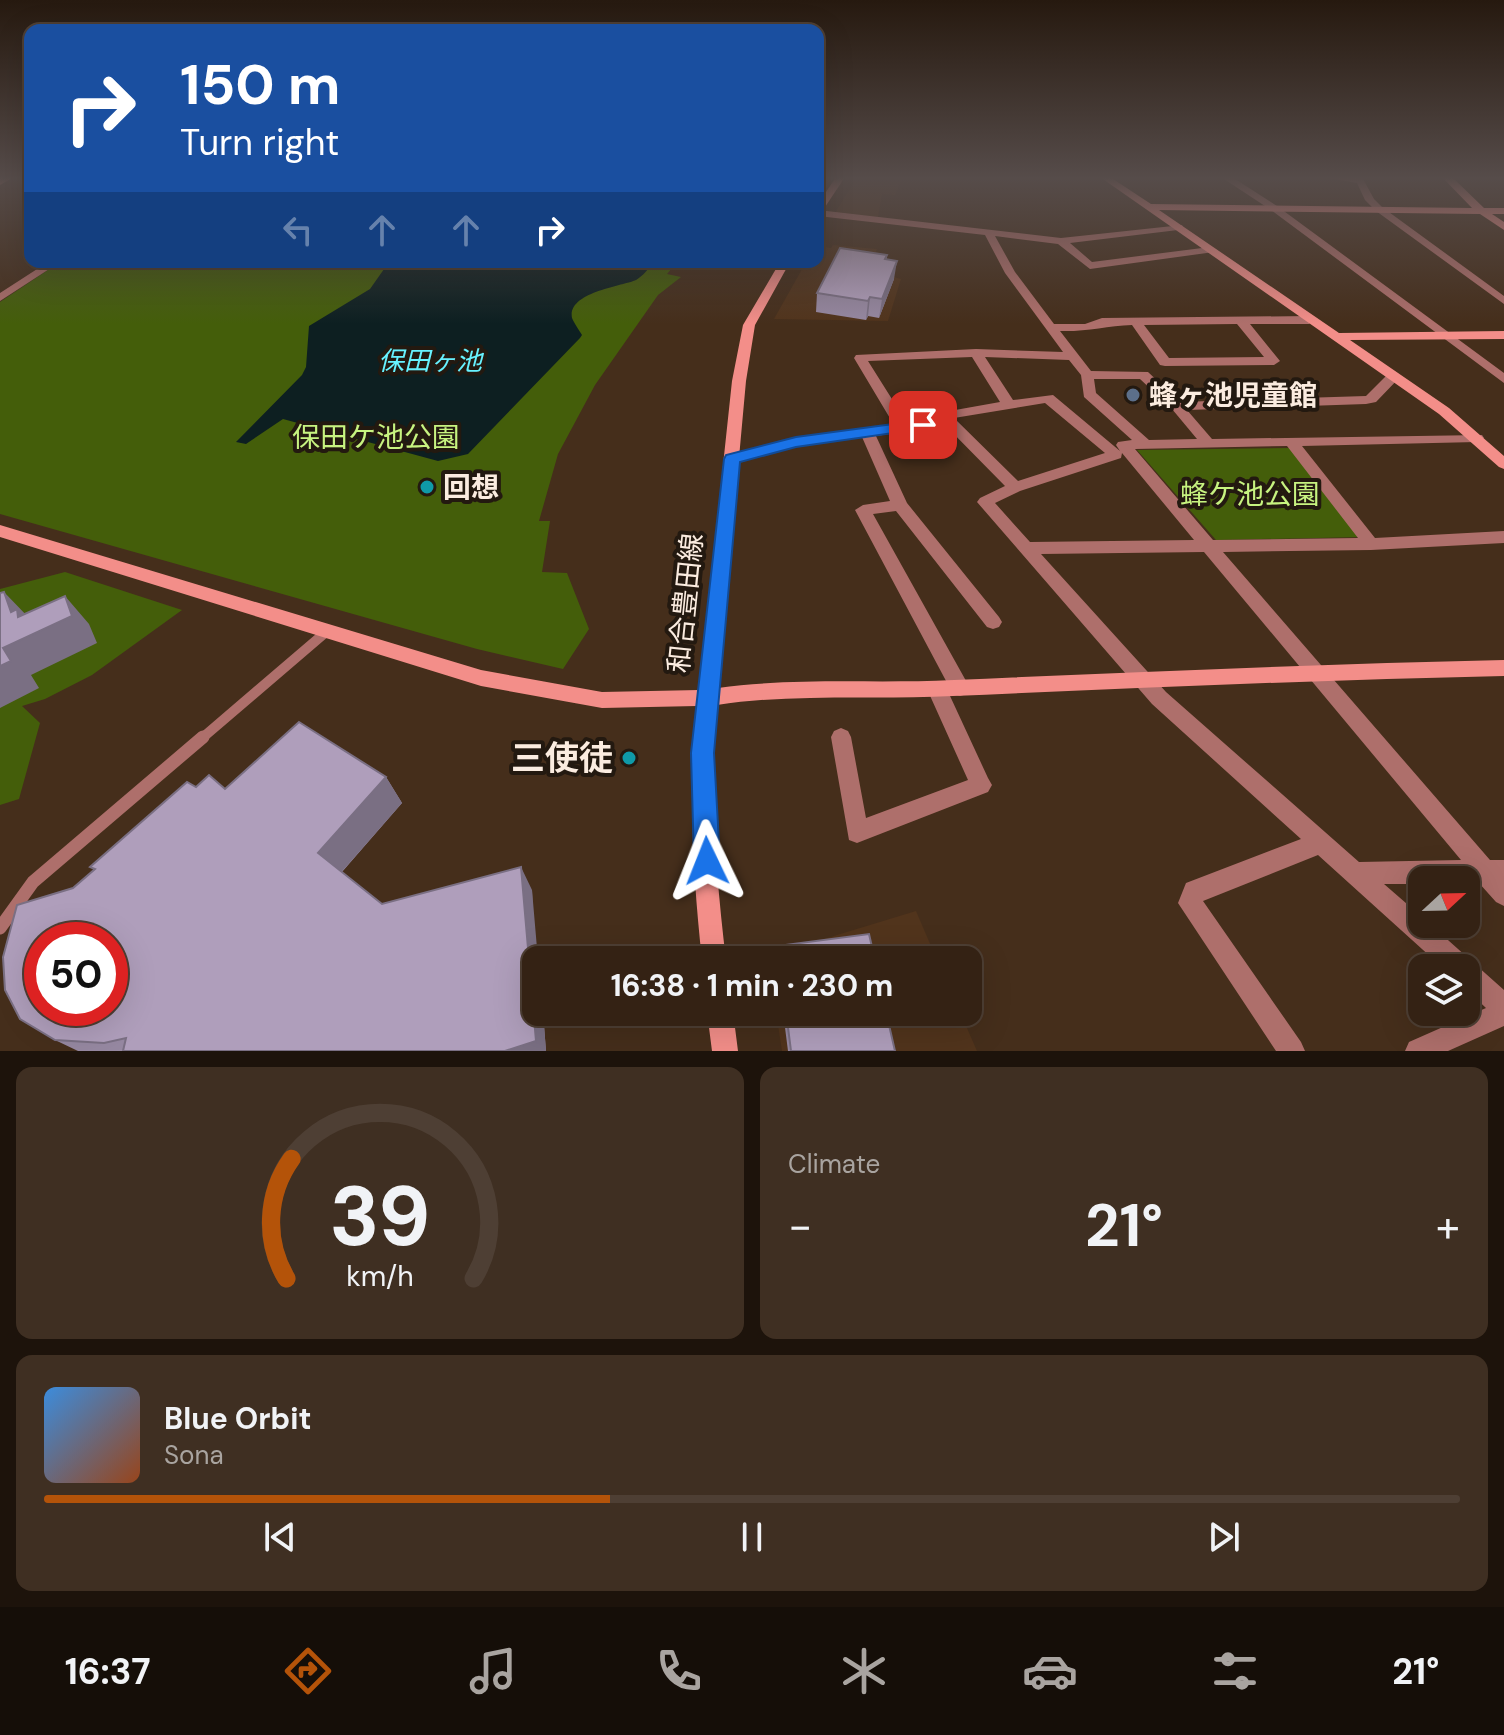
<!DOCTYPE html>
<html lang="en">
<head>
<meta charset="utf-8">
<style>
  :root { --surface:#342214; --page:#3f2f22; --text:#f1f3f6; --muted:#a9a4a0; --line:#4e3f34; --accent:#b45309 }
  body { margin:0; font-family:"DM Sans","Noto Sans JP",sans-serif; background:var(--page); color:var(--text); height:100vh; display:flex; flex-direction:column; font-size:30px; white-space:nowrap }
  * { box-sizing:border-box; margin:0 }
  p { font-size:26px; color:var(--muted) }
  .icon { flex:none; width:44px; height:44px; fill:none; stroke:currentColor; stroke-width:2; stroke-linecap:round; stroke-linejoin:round }
  .map { position:relative; height:1051px; overflow:hidden }
  .details { display:flex; flex-direction:column; gap:16px; padding:16px; background:#1d130b; flex:1 }
  .details>* { flex:none }
  .banner { position:absolute; left:24px; top:24px; width:800px; height:244px; border-radius:16px; box-shadow:0 8px 32px #0002,0 0 0 2px var(--line); background:#1a4fa0; color:#fff; overflow:hidden }
  .needle { width:52px; rotate:68deg }
  .buttons { position:absolute; left:1408px; top:866px; display:grid; gap:16px }
  .buttons a { display:grid; place-items:center; width:72px; height:72px; border-radius:16px; background:var(--surface); box-shadow:0 8px 32px #0002,0 0 0 2px var(--line); font-size:40px }
  .speed { position:absolute; left:24px; top:922px; display:flex; gap:16px; font-size:40px; font-weight:700; text-align:center }
  .speed>* { display:grid; place-content:center; width:104px; height:104px; border-radius:50%; background:var(--surface); box-shadow:0 8px 32px #0002,0 0 0 2px var(--line); line-height:1 }
  .speed .limit { border:12px solid #d22; background:#fff; color:#111 }
  .pin { position:absolute; display:grid; place-items:center; width:68px; height:68px; color:#fff; margin:-34px; border-radius:16px; box-shadow:0 4px 12px #0006 }
  .me { position:absolute; width:88px; margin:-44px; rotate:358deg; stroke-linejoin:round; filter:drop-shadow(0 0 6px #0008) }
  .turn { display:flex; align-items:center; gap:28px; height:168px; padding:0 24px; font-size:36px }
  .turn .icon { width:104px; height:104px; stroke-width:2.5 }
  .turn b { display:block; font-size:56px; line-height:68px }
  .lanes { display:flex; align-items:center; height:76px; padding:0 24px; background:#0003; justify-content:center; gap:40px; direction:ltr }
  .lanes .off { opacity:.35 }
  .big { font-size:60px; font-weight:700; line-height:1.1 }
  .details .widget { flex:1; display:flex; flex-direction:column; justify-content:center; gap:12px; min-width:0; padding:0 28px; border-radius:16px; background:var(--page) }
  .details .dial { align-items:center; gap:0 }
  .dial svg { height:208px; overflow:visible; fill:none; stroke:var(--line); stroke-width:7; stroke-linecap:round; text-anchor:middle }
  .dial text { fill:var(--text); stroke:none }
  .song { display:flex; align-items:center; gap:24px }
  .cover { width:96px; height:96px; border-radius:12px; background:linear-gradient(135deg,hsl(210 70% 55%),hsl(20 70% 35%)) }
  .played { height:8px; border-radius:4px; background:linear-gradient(90deg,var(--accent) 40%,var(--line) 40%) }
  .keys { display:flex; justify-content:space-around; direction:ltr }
  .heat { display:flex; justify-content:space-between; align-items:center; font-size:44px; direction:ltr }
  .details .tiles { flex:1; display:grid; gap:16px; grid-template-columns:1fr 1fr }
  .widget:last-child { grid-column:span 2 }
  .trip { position:absolute; left:522px; top:946px; width:460px; height:80px; border-radius:16px; background:var(--surface); box-shadow:0 8px 32px #0002,0 0 0 2px var(--line); font-weight:700; line-height:80px; text-align:center }
  .tabs { display:flex; height:128px; justify-content:space-around; align-items:center; background:#150e08; color:var(--muted) }
  .tabs .icon { width:56px; height:56px }
  .tabs .current { color:var(--accent) }
  .tabs b { font-size:36px; color:var(--text) }
  .map>svg:first-child { display:block }
  .built { fill:#51341c }
  .green { fill:#445e0a }
  .water { fill:#0d1f21 }
  .lines { fill:none; stroke-linecap:round; stroke-linejoin:round }
  .lane-far1 { stroke:#ae6f6b; stroke-width:10 }
  .lane { stroke:#ae6f6b; stroke-width:13 }
  .street { fill:#ae6f6b; fill-rule:evenodd }
  .secondary { fill:#f38e89; fill-rule:evenodd }
  .wall { fill:#9688a1 }
  .shaded-wall { fill:#7a6f83 }
  .building { fill:#af9ebb; stroke:#7a6f83; stroke-width:2; fill-rule:evenodd }
  .route { fill:#1a73e8; stroke:#114b97; stroke-width:2 }
  .service-dot { fill:#5c6f8a; stroke:#231910; stroke-width:3 }
  .culture-dot { fill:#0f9aa8; stroke:#231910; stroke-width:3 }
  .labels { text-anchor:middle; stroke-width:8; stroke-linejoin:round; paint-order:stroke }
  .far-water-label { font-size:26px; font-style:italic; fill:#67f2ff; stroke:#231910 }
  .poi-label { font-size:28px; font-weight:bold; fill:#fbece0; stroke:#231910; text-anchor:start }
  .park-label { font-size:28px; fill:#c7f380; stroke:#231910 }
  .street-label { font-size:28px; fill:#fbece0; stroke:#231910 }
  .near-poi-label { font-size:34px; font-weight:bold; fill:#fbece0; stroke:#231910; text-anchor:end }
</style>
</head>
<body>
<div class="map">
<svg width="1504" height="1051" viewBox="0 0 1504 1051">
  <rect width="100%" height="100%" fill="#452e1b"/>
  <!-- built -->
  <path class="built" d="M857,177L902,180L895,195L882,194L878,217L835,213Z
    M833,245L877,249L869,270L901,279L888,321L774,319L806,262H818V246L831,248Z
    M916,911L937,960H769L768,956Z
    M776,1012H960L977,1051H782Z"/>
  <!-- green -->
  <path class="green" d="M60,262H677L667,274L681,277L658,295L595,385L558,454L539,521H550L542,572L567,573L589,629L563,669L477,649L0,514V302Z
    M1290,448L1363,537L1216,540L1137,450Z
    M65,572L182,610L92,675L45,699L22,706L40,723L19,799L0,805V589Z"/>
  <!-- water -->
  <path class="water" d="M389,262H654C649,268 643,276 636,280C623,286 567,292 572,318C574,323 579,330 582,335L580,338L468,454L438,461L283,419L246,444L236,442L302,375L306,367L309,326L370,289Z"/>
  <g class="lines">
    <!-- lane-far1 -->
    <path class="lane-far1" d="M201,739L326,632"/>
    <!-- lane -->
    <path class="lane" d="M0,928L33,882L203,737"/>
    <!-- street -->
    <path class="street" d="M1221,177H1232L1277,206L1504,373V383L1271,210Z
      M1323,177H1362L1374,199L1382,207L1504,296V304L1376,211L1365,200L1357,183Z
      M818,210L1061,238L1182,225L1183,227L1178,230L1070,243L1092,262L1210,247L1215,250L1214,252L1090,269L1058,244L995,236L1015,272L1054,324H1085L1102,318L1309,316L1315,320L1309,324H1250L1280,361L1274,365L1165,366L1160,365L1132,325C1107,326 1085,332 1060,331L1091,371L1148,372L1180,402L1366,396L1388,374L1393,373L1400,377L1376,402L1366,404L1187,410L1212,439L1482,435L1484,438L1477,442L1302,446L1375,538L1504,531V543L1371,550L1223,552L1490,860H1504V906L1496,902L1479,883H1466V880H1422V884H1384L1422,917V924H1430L1504,990V1026L1448,1051H1405L1409,1042L1486,1008L1466,989V968H1443L1318,855L1203,901L1301,1042L1305,1051H1276L1178,903L1186,883L1301,839L1152,704L977,502L980,498L1005,486L942,422L923,429L876,436L907,503L999,617L1002,622L999,627L993,629L987,627L896,511L873,514L970,688L967,694L960,696L953,694L855,510L863,505L890,501L862,437L796,446L732,464L727,462L725,459L727,456L796,438L894,425L854,358L856,355L976,349L1063,352L1005,273L985,235L818,216ZM1237,324L1264,357L1169,358L1144,325ZM972,357L1000,402L944,412L920,421L907,423L868,361ZM985,357L1069,360L1081,375L1084,397L1132,440L1118,442L1116,445L1120,451L1053,395L1013,400ZM1094,379H1140L1172,409L1197,439L1149,440L1096,393ZM1045,403L1105,453L1018,481L954,418ZM1287,446L1358,538L1213,540L1135,449ZM1122,453L1194,540L1030,542L995,503L1020,491L1121,458ZM1204,552L1461,860L1359,862L1166,692L1041,554Z
      M48,262H60L0,301V293Z
      M937,681L944,683L988,778L992,785L988,792L857,843L849,840L831,737L834,731L841,728L848,731L851,737L866,818L968,780L927,689L930,683Z"/>
    <!-- secondary -->
    <path class="secondary" d="M3,177H14L0,185V178Z
      M836,177H845L821,213L818,214V204Z
      M1100,177H1110L1151,204L1472,208L1442,177H1452L1484,208H1504V214H1492L1504,222V230L1480,214L1159,210L1339,333L1504,331V339L1350,340L1449,408L1504,456V469L1499,467L1439,414Z
      M780,262H790L755,325L746,381L718,688C796,677 875,684 954,680C1137,672 1320,664 1504,660V676C1320,680 1136,688 953,696C874,700 795,693 717,705C709,789 716,876 726,960H702C693,877 688,790 697,706L602,708L481,686L0,537V525L481,670L602,692L699,690L732,381L743,325Z
      M707,1012H733L738,1051H712Z"/>
  </g>
  <!-- wall -->
  <path class="wall" d="M887,255V259L894,279L879,318L868,316L866,320L816,312L817,293Z
    M386,777L402,803L342,872L382,904L532,890L536,1012H543L546,1051H78L55,1040L73,888L94,870L90,867L196,787L225,789Z
    M783,1012H886L895,1051H788Z"/>
  <!-- shaded-wall -->
  <path class="shaded-wall" d="M897,261L894,279L879,318L882,299Z
    M870,297L868,316L866,320L868,301Z
    M4,592L30,619L65,596L89,624L97,643L31,675L39,688L0,708V666L3,648L11,612Z
    M386,777L402,803L337,877L318,853Z
    M521,867L532,890L538,960H536V1012H543L546,1051H505Z"/>
  <!-- building -->
  <path class="building" d="M840,248L887,255L885,259L897,261L882,299L870,297L868,301L817,293Z
    M4,592L11,612L17,609L18,617L65,596L72,616L3,648L11,661L0,666V593Z
    M299,722L386,777L318,853L382,904L521,867L536,1041L505,1051H123L126,1038L104,1043L55,1040L20,1019L5,990L3,957L17,905L73,888L95,869L90,867L187,782L196,787L209,775L225,789ZM42,940H110V1008H42Z
    M869,934L875,960H779L777,946Z
    M786,1012H886L895,1051H791Z"/>
  <!-- sky -->
  <linearGradient id="sky" x2="0" y2="1"><stop stop-color="#26190f"/><stop offset="0.55" stop-color="#564c4a"/><stop offset="1" stop-color="#564c4a" stop-opacity="0"/></linearGradient>
  <rect width="1504" height="324" fill="url(#sky)"/>
  <!-- route -->
  <path class="route" d="M923,420L928,421V428L796,447L740,462L714,753L720,861L716,870L707,874L697,870L694,861L691,753L724,459L726,455L796,437Z"/>
  <!-- markers -->
  <circle class="service-dot" cx="1133" cy="395" r="8"/>
  <g class="culture-dot">
    <circle cx="427" cy="487" r="8"/>
    <circle cx="629" cy="758" r="8"/>
  </g>
  <g class="labels">
    <!-- far-water labels -->
    <g class="far-water-label">
      <text x="430" y="370">保田ヶ池</text>
    </g>
    <!-- poi labels -->
    <g class="poi-label">
      <text x="1149" y="405">蜂ヶ池児童館</text>
      <text x="443" y="497">回想</text>
    </g>
    <!-- park labels -->
    <g class="park-label">
      <text x="376" y="447">保田ケ池公園</text>
      <text x="1250" y="504">蜂ケ池公園</text>
    </g>
    <!-- street labels -->
    <g class="street-label">
      <text transform="translate(685 603) rotate(-84)" y="10">和合豊田線</text>
    </g>
    <!-- near-poi labels -->
    <g class="near-poi-label">
      <text x="613" y="770">三使徒</text>
    </g>
  </g>
</svg>
<div class="buttons">
<a><svg class="needle" viewBox="-14 -14 28 28"><path d="M0-13l5 13h-10z" fill="#e53935"/><path d="M0 13l5-13h-10z" fill="#a9a4a0"/></svg></a>
<a><svg class="icon" aria-label="layers" viewBox="0 0 24 24"><path d="M12 4l9 5-9 5-9-5zM3 14l9 5 9-5"/></svg></a>
</div>
<div class="speed"><div class="limit">50</div></div>
<div class="pin" style="left:923px;top:425px;background:#d93025"><svg class="icon" aria-label="arrive" viewBox="0 0 24 24"><path d="M6 21V4h12l-3 4 3 4H6"/></svg></div>
<svg class="me" style="left:707px;top:861px" viewBox="-20 -20 40 40"><path d="M0-17L14 15 0 8-14 15z" fill="#1a73e8" stroke="#fff" stroke-width="4"/></svg>
<div class="trip">16:38 · 1 min · 230 m</div>
<div class="banner">
<div class="turn"><svg class="icon" aria-label="right" viewBox="0 0 24 24"><path d="M7 20v-9h11M14 6l5 5-5 5"/></svg><div><b>150 m</b>Turn right</div></div>
<div class="lanes"><svg class="icon off" aria-label="left" viewBox="0 0 24 24"><path d="M17 20v-9H6M10 6l-5 5 5 5"/></svg><svg class="icon off" aria-label="ahead" viewBox="0 0 24 24"><path d="M12 20V5M6 11l6-6 6 6"/></svg><svg class="icon off" aria-label="ahead" viewBox="0 0 24 24"><path d="M12 20V5M6 11l6-6 6 6"/></svg><svg class="icon" aria-label="right" viewBox="0 0 24 24"><path d="M7 20v-9h11M14 6l5 5-5 5"/></svg></div>
</div>
</div>
<section class="details">
<div class="tiles">
<div class="widget dial"><svg viewBox="0 0 100 80">
<path d="M14 69A42 42 0 1 1 86 69"/>
<path d="M14 69A42 42 0 0 1 16 23" stroke="#b45309"/>
<text x="50" y="56" font-size="32" font-weight="700">39</text>
<text x="50" y="72" font-size="11">km/h</text>
</svg></div>
<div class="widget"><p>Climate</p>
<div class="heat"><a>−</a><b class="big">21°</b><a>+</a></div>
</div>
<div class="widget">
<div class="song"><i class="cover"></i><div><b>Blue Orbit</b><p>Sona</p></div></div>
<div class="played"></div>
<div class="keys"><svg class="icon" aria-label="previous" viewBox="0 0 24 24"><path d="M18 5L8 12l10 7zM5 5v14"/></svg><svg class="icon" aria-label="pause" viewBox="0 0 24 24"><path d="M8 5v14M16 5v14"/></svg><svg class="icon" aria-label="next" viewBox="0 0 24 24"><path d="M6 5l10 7-10 7zM19 5v14"/></svg></div>
</div>
</div>
</section>
<nav class="tabs">
<b>16:37</b>
<svg class="icon current" aria-label="directions" viewBox="0 0 24 24"><path d="M12 3l9 9-9 9-9-9zM9 14v-3h6M13 9l2 2-2 2"/></svg>
<svg class="icon" aria-label="music" viewBox="0 0 24 24"><path d="M9 18V5l10-2v13"/><circle cx="6" cy="18" r="3"/><circle cx="16" cy="16" r="3"/></svg>
<svg class="icon" aria-label="phone" viewBox="0 0 24 24"><path d="M5 4h4l2 5-3 2q2 4 5 5l2-3 5 2v4C11 20 4 13 5 4z"/></svg>
<svg class="icon" aria-label="climate" viewBox="0 0 24 24"><path d="M12 3v18M4 7l16 10M4 17L20 7"/></svg>
<svg class="icon" aria-label="car" viewBox="0 0 24 24"><path d="M5 17H2v-5l4-1 3-4h7l3 4 3 1v5h-3M9 17h6M6 11h13"/><circle cx="7" cy="17" r="2"/><circle cx="17" cy="17" r="2"/></svg>
<svg class="icon" aria-label="filters" viewBox="0 0 24 24"><path d="M4 7h16M4 17h16"/><circle cx="9" cy="7" r="2"/><circle cx="15" cy="17" r="2"/></svg>
<b>21°</b>
</nav>
</body>
</html>
